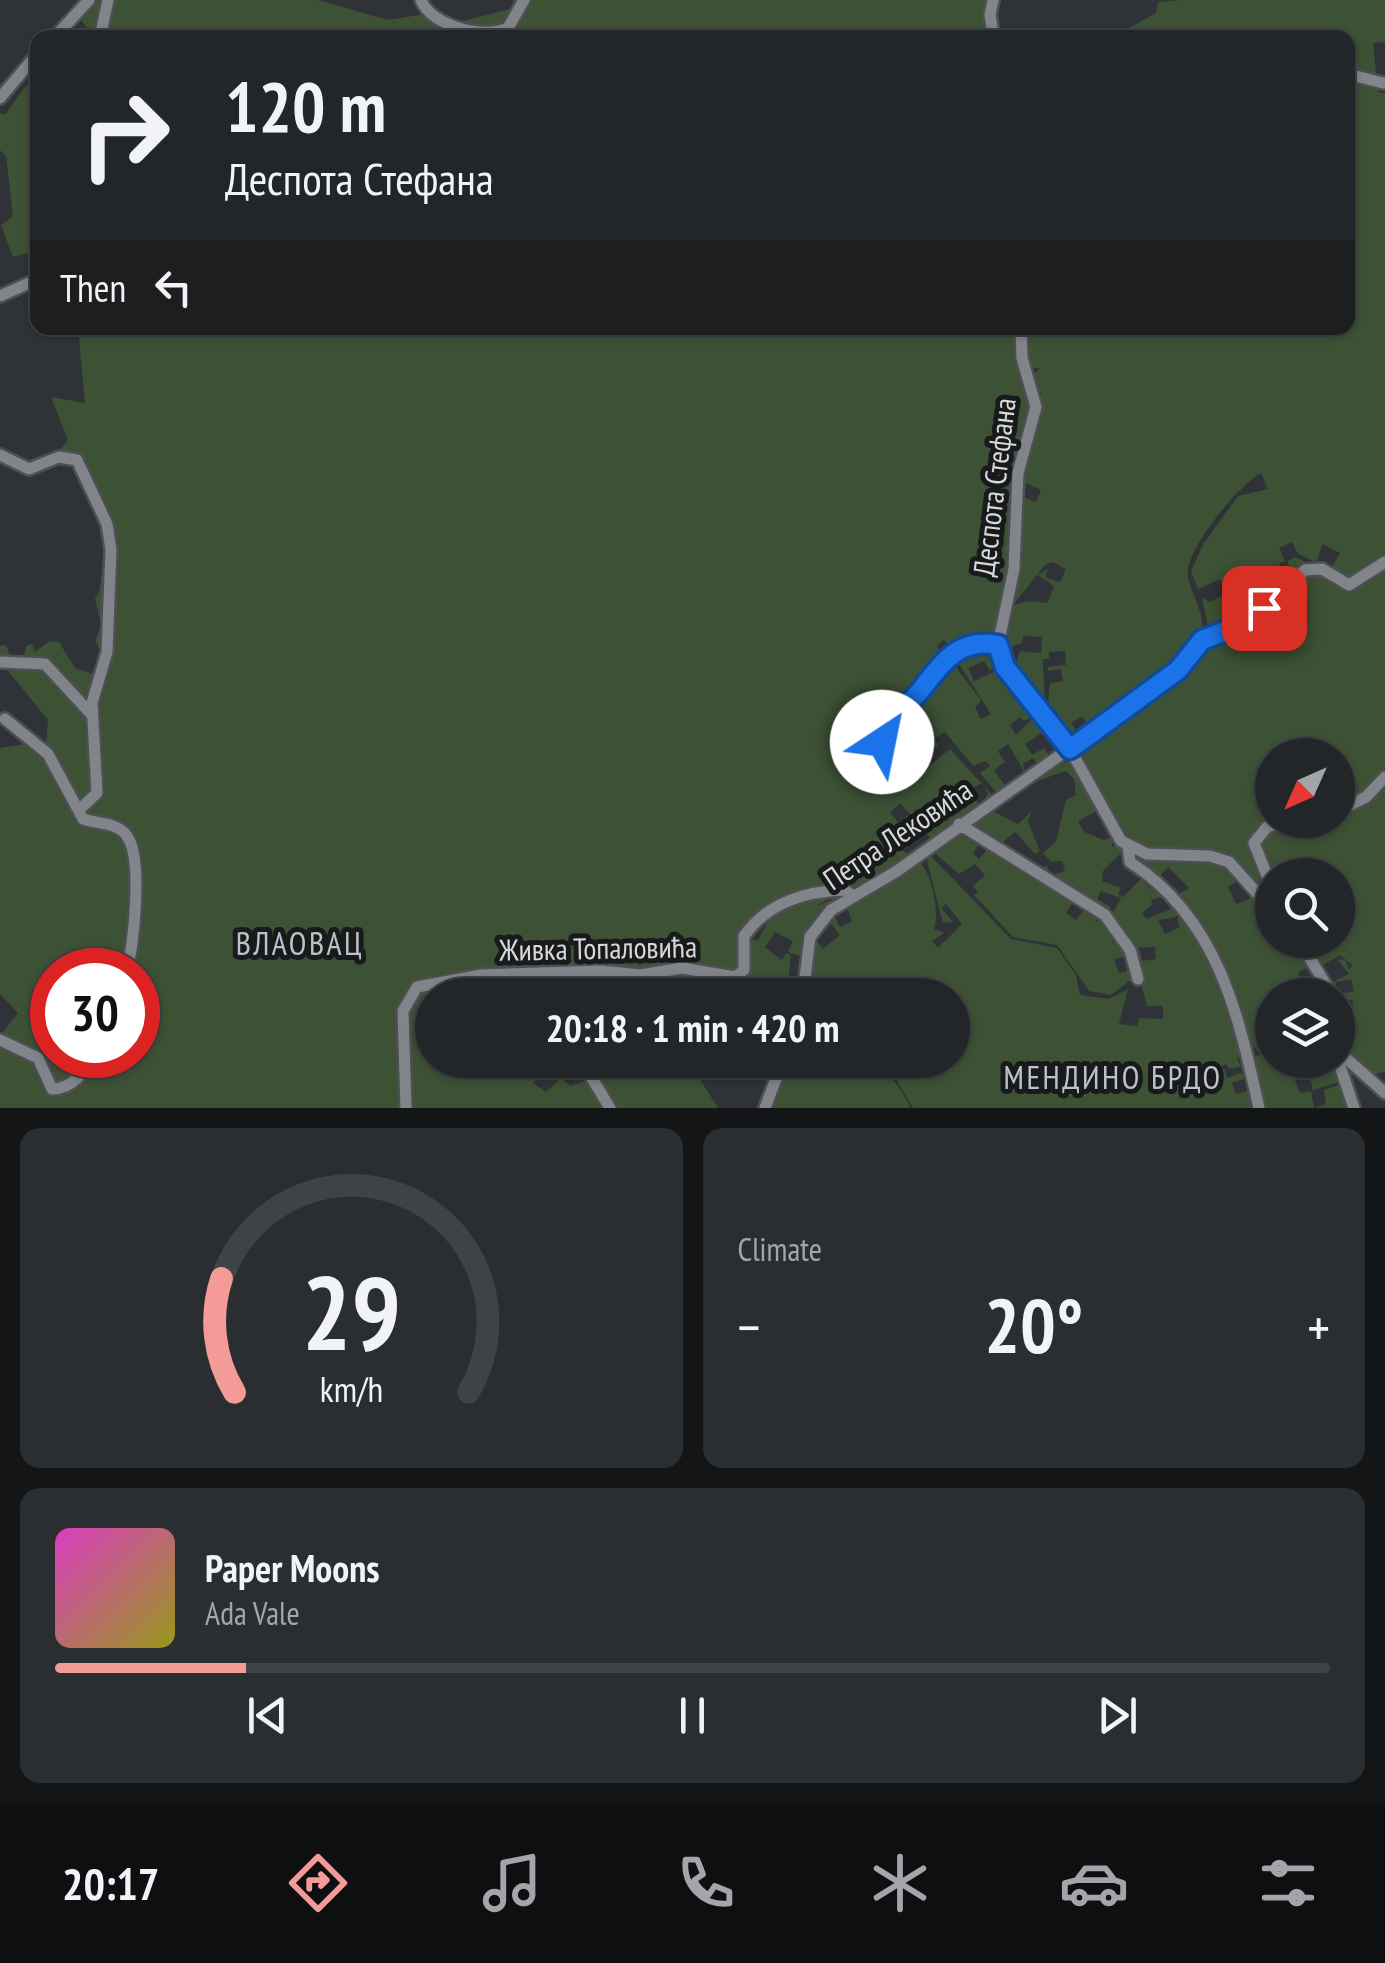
<!DOCTYPE html>
<html lang="en">
<head>
<meta charset="utf-8">
<style>
  :root { --surface:#232628; --page:#2b2e30; --text:#f1f3f6; --muted:#a3a5a8; --line:#404345; --accent:#f59b97 }
  body { margin:0; font-family:"PT Sans Narrow",sans-serif; background:var(--page); color:var(--text); height:100vh; display:flex; flex-direction:column; font-size:38px; white-space:nowrap }
  * { box-sizing:border-box; margin:0 }
  p { font-size:32px; color:var(--muted) }
  .icon { flex:none; width:55px; height:55px; fill:none; stroke:currentColor; stroke-width:2; stroke-linecap:round; stroke-linejoin:round }
  .map { position:relative; height:1108px; overflow:hidden }
  .drawer { display:flex; flex-direction:column; gap:20px; padding:20px; background:#131516; flex:1 }
  .drawer>* { flex:none }
  .banner { position:absolute; left:30px; top:30px; width:1325px; height:305px; border-radius:20px; box-shadow:0 2px 8px #0004,0 0 0 2px var(--line); background:#232628; color:var(--text); overflow:hidden }
  .needle { width:65px; rotate:225deg }
  .tools { position:absolute; left:1255px; top:738px; display:grid; gap:20px }
  .tools a { display:grid; place-items:center; width:100px; height:100px; border-radius:50%; background:var(--surface); box-shadow:0 2px 8px #0004,0 0 0 2px var(--line); font-size:50px }
  .speed { position:absolute; left:30px; top:948px; display:flex; gap:20px; font-size:50px; font-weight:700; text-align:center }
  .speed>* { display:grid; place-content:center; width:130px; height:130px; border-radius:50%; background:var(--surface); box-shadow:0 2px 8px #0004,0 0 0 2px var(--line); line-height:1 }
  .speed .limit { border:15px solid #d22; background:#fff; color:#111 }
  .pin { position:absolute; display:grid; place-items:center; width:85px; height:85px; color:#fff; margin:-42px; border-radius:20px; box-shadow:0 5px 15px #0006 }
  .me { position:absolute; width:110px; margin:-55px; rotate:34deg; stroke-linejoin:round; filter:drop-shadow(0 0 8px #0008) }
  .turn { display:flex; align-items:center; gap:35px; height:210px; padding:0 30px; font-size:45px }
  .turn .icon { width:130px; height:130px; stroke-width:2.5 }
  .turn b { display:block; font-size:70px; line-height:85px }
  .then { display:flex; align-items:center; height:95px; padding:0 30px; background:#0003; gap:20px; font-size:38px }
  .big { font-size:75px; font-weight:600; line-height:1.1 }
  .drawer .widget { flex:1; display:flex; flex-direction:column; justify-content:center; gap:15px; min-width:0; padding:0 35px; border-radius:20px; background:var(--page) }
  .drawer .dial { align-items:center; gap:0 }
  .dial svg { height:260px; overflow:visible; fill:none; stroke:var(--line); stroke-width:7; stroke-linecap:round; text-anchor:middle }
  .dial text { fill:var(--text); stroke:none }
  .song { display:flex; align-items:center; gap:30px }
  .cover { width:120px; height:120px; border-radius:15px; background:linear-gradient(135deg,hsl(310 70% 55%),hsl(60 70% 35%)) }
  .played { height:10px; border-radius:5px; background:linear-gradient(90deg,var(--accent) 15%,var(--line) 15%) }
  .keys { display:flex; justify-content:space-around; direction:ltr }
  .heat { display:flex; justify-content:space-between; align-items:center; font-size:55px; direction:ltr }
  .drawer .tiles { flex:1; display:grid; gap:20px; grid-template-columns:1fr 1fr }
  .widget:last-child { grid-column:span 2 }
  .trip { position:absolute; left:415px; top:978px; width:555px; height:100px; border-radius:50px; background:var(--surface); box-shadow:0 2px 8px #0004,0 0 0 2px var(--line); font-weight:600; line-height:100px; text-align:center }
  .dock { display:flex; height:160px; justify-content:space-around; align-items:center; background:#0e0f10; color:var(--muted) }
  .dock .icon { width:70px; height:70px }
  .dock .selected { color:var(--accent) }
  .dock b { font-size:45px; color:var(--text) }
  .map>svg:first-child { display:block }
  .green { fill:#3d5135; fill-rule:evenodd }
  .lines { fill:none; stroke-linecap:round; stroke-linejoin:round }
  .minor-casing { stroke:#4d4f53; stroke-width:16 }
  .minor { stroke:#818589; stroke-width:11 }
  .route-casing { stroke:#114b97; stroke-width:25 }
  .route { stroke:#1a73e8; stroke-width:18 }
  .labels { text-anchor:middle; stroke-width:10; stroke-linejoin:round; paint-order:stroke }
  .street-label { font-size:30px; fill:#d7d9db; stroke:#181a1c }
  .neighbourhood-label { font-size:32px; letter-spacing:2.5px; fill:#bec2c7; stroke:#181a1c }
</style>
</head>
<body>
<div class="map">
<svg width="1385" height="1108" viewBox="0 0 1385 1108">
  <rect width="100%" height="100%" fill="#2f3236"/>
  <!-- green -->
  <path class="green" d="M92,0H318L388,20L425,14L484,30L463,21L514,8L513,0H996L999,37L95,38L80,19Z
    M1181,0H1385V42L1373,43L1378,92L1385,93V559L1351,582L1331,568L1340,553L1323,544L1316,562L1298,554L1292,542L1279,548L1285,561L1279,564L1283,575L1292,573L1287,561L1296,557L1310,565L1276,592L1266,581L1256,589L1251,584L1244,591L1252,601L1246,598L1236,603L1242,614L1270,591L1273,594L1256,614L1209,630L1202,598L1210,602L1227,593L1220,579L1198,589L1191,571L1204,543L1238,496L1268,489L1261,473C1240,484 1183,551 1188,577C1192,596 1208,618 1200,637C1182,676 1109,714 1074,739L1089,727L1082,716L1071,723L1076,730L1071,738C1047,729 1047,705 1050,683L1063,681L1061,669L1048,671V667L1066,665L1065,651L1049,652V659H1043L1045,714L1015,666L1020,651L1041,653L1042,637L1023,636L1022,643L1013,646L1009,664L1003,657C1005,618 1002,595 1047,603L1054,586L1038,575L1048,568L1045,577L1060,582L1066,569L1052,562L1045,565L1005,615L1019,483L1026,486L1023,497L1036,502L1041,490L1020,480L1037,393L1043,394L1036,389L1032,375L1040,369L1028,367L1023,328H1348V38L1113,37L1156,13L1158,2Z
    M37,80V125L31,134L37,138V250L13,257L1,225L13,216L6,157L0,150V113L5,115L25,87Z
    M78,328H1018L1033,409L1019,457L1011,564L995,640L953,648L943,640L937,646L944,656L884,726L874,754L880,751L895,763L904,752L884,740L898,714L926,749L912,757L921,772L950,749L993,796L982,803L988,794L982,783L970,789L979,805L932,840L900,803L890,813L899,823L908,815L928,841L914,825L904,833L911,843L902,849L907,854L916,852L859,887L830,889L755,920L738,958L739,970L687,963L645,971L481,968L414,982L399,1006L403,1108H0V1036L18,1013L0,994V748L46,741L48,720L0,661V646L6,645L11,658L24,656L26,646L32,644L35,652L50,641L59,642L75,668L93,674L103,652L95,642L101,625L95,598L99,593L107,533L74,462L59,452L68,440L51,397L85,403ZM52,970H138V1055H52Z
    M1385,564V767L1379,782L1338,808V755H1272V820L1253,837L1272,904L1239,865L1148,850L1127,841L1080,756L1084,744L1162,684L1202,642L1238,628L1316,569L1339,585Z
    M972,645L994,650L998,662L990,671L984,661L968,668L974,681L1000,669L1022,692L1010,691L1026,698L1055,734L1034,717L1023,721L1020,717L1010,725L1016,735L1031,720L1046,730L1025,744L1032,755L1044,748L1048,754L1037,764L1033,758L1023,764L1025,773L1008,744L998,751L1005,762L994,770L1006,787L997,793L980,773L990,766L986,761L973,766L945,732L934,739L939,747H929L903,715L951,661L981,700L975,708L981,719L991,714L955,658Z
    M1068,762L1099,810L1078,821L1084,832L1104,840L1113,837L1112,847L1118,844L1123,851L1103,871L1102,881L1121,888L1118,894L1123,897L1141,879L1150,889L1156,882L1151,878C1158,881 1164,887 1169,893L1164,898L1167,891L1159,884L1154,889L1162,897L1151,900L1152,905L1142,913L1146,919L1171,909L1167,900L1171,895L1179,910L1176,917L1158,920L1165,934L1180,927L1177,919L1182,917L1195,940L1199,939L1184,910L1209,946L1205,952L1213,951L1223,981L1221,998L1225,988L1246,1060L1243,1055L1237,1058L1240,1065L1247,1062L1250,1073L1244,1066L1229,1069L1226,1064L1205,1075L1209,1086L1223,1081L1220,1070L1225,1069L1227,1078L1240,1073L1249,1077L1232,1083L1236,1094L1254,1089L1258,1108H913L896,1079L863,1060H952V995H807L814,938L823,949L840,935L827,919L833,913L840,927L852,922L846,904L917,861C932,869 940,913 934,929L944,933L932,941L938,948L962,924L946,904L941,908L953,922L943,923L927,861L930,855L1011,939L1057,948L1076,975L1080,995L1109,999L1128,989L1119,1024L1137,1026L1139,1018L1163,1019V1006H1147L1132,951L1140,950L1142,961L1156,959L1155,947L1131,948L1111,916L1121,898L1101,891L1097,899L1111,907L1107,914L1038,871L1047,865L1050,876L1065,871L1062,861L1051,862L1043,853L1056,841L1066,800L1076,795L1074,779L1066,771L1025,785L1056,764Z
    M1385,787V1072L1375,1074L1378,1081C1347,1057 1337,1056 1338,1014H1351L1353,1000L1339,999L1338,1004L1337,995L1354,991L1351,979L1336,982L1335,988L1333,982L1349,974L1337,959L1345,960L1350,970L1352,965L1340,955L1323,965L1304,940H1338V875H1272L1257,843C1275,818 1310,820 1338,820V812Z
    M989,809L1018,824L1031,812L1028,822L1040,851L1035,854L1015,832L997,847L966,825Z
    M958,830L981,841L973,853L979,859L990,846L1074,900L1066,913L1076,920L1087,906L1100,915L1094,923L1104,917L1116,933L1111,945L1119,937L1130,956L1114,959L1119,973L1135,968L1132,979L1111,995L1089,991L1057,945L1013,937L974,895L978,892L973,886L985,875L975,864L959,874L936,854L934,850Z
    M1130,854L1210,861L1236,873L1235,883L1228,887L1236,904L1250,899L1241,879L1272,915V940H1295L1312,966L1298,972L1303,983L1318,977L1329,995H1272V1060H1333L1339,1082L1313,1090L1310,1076L1295,1080L1300,1093L1311,1091L1314,1108L1326,1104L1324,1090L1341,1084L1350,1108H1261L1252,1059L1260,1054L1249,1040L1225,977L1177,895L1189,888L1168,867L1159,877Z
    M842,892L816,906L844,895L814,921L799,956L788,952L793,941L775,932L765,947L782,960L786,953L791,955L788,983L799,985V995H794L795,987L781,986L779,995H758L751,987L626,985L628,995H547L536,975L668,972L739,979L745,940L763,923L752,939L758,941C777,896 798,901 842,892Z
    M532,975L542,995H432V1060H544L534,1069L540,1075L533,1083L546,1092L561,1078L570,1086L588,1080L608,1108H409L405,1044L410,996L420,987Z
    M583,1060H713L717,1066L699,1078L718,1108H612Z
    M841,1060C874,1060 899,1077 910,1108H769L787,1064L807,1069L818,1078L834,1061Z"/>
  <g class="lines">
    <defs>
      <path id="minor" d="M421,0C431,26 484,40 508,28L524,0
        M993,0L990,15L994,38
        M54,38L89,0
        M100,38L108,0
        M1348,74L1383,83
        M0,98L38,53
        M0,296L38,279
        M1021,328L1022,358L1036,407L1018,473L1014,569L998,645L1002,662L1070,749L1121,841L1147,854L1210,856L1229,862L1272,910
        M0,455L29,469L59,457L77,460L107,524L111,550L107,652L92,703L97,793L80,809
        M0,662L45,664L92,715
        M5,719L48,754L83,819C97,824 118,822 127,836C143,858 134,944 127,970
        M881,742C887,719 898,712 914,697C942,670 953,636 998,645
        M1338,811L1366,797L1385,777
        M959,824L1105,915L1130,950L1138,979
        M1128,847L1130,862C1217,918 1238,1012 1259,1108
        M1272,888L1254,843L1267,827L1291,820
        M1299,940L1332,995
        M803,995L810,937L831,910L897,871L1170,677L1201,640L1250,621L1305,570L1322,569L1349,585L1385,562
        M0,1040L38,1058L52,1089C73,1089 84,1072 94,1055
        M1338,1051L1385,1093
        M581,1060L610,1108
        M1338,1060L1354,1108
        M406,1108L403,1011L417,987L481,975L601,971L641,975L682,968L735,977L744,970V936C767,903 806,891 844,890L852,895
        M765,1108L783,1060"/>
    </defs>
    <!-- minor casing -->
    <use href="#minor" class="minor-casing"/>
    <!-- minor -->
    <use href="#minor" class="minor"/>
  </g>
  <g class="lines">
    <defs>
      <path id="route" d="M882,742C888,716 904,710 920,691C942,663 959,637 998,645L1005,667L1070,749L1178,670L1202,640L1244,624L1264,608"/>
    </defs>
    <!-- route casing -->
    <use href="#route" class="route-casing"/>
    <!-- route -->
    <use href="#route" class="route"/>
  </g>
  <g class="labels">
    <!-- street labels -->
    <g class="street-label">
      <text transform="translate(995 487) rotate(-83)" y="10">Деспота Стефана</text>
      <text transform="translate(898 835) rotate(-34)" y="10">Петра Лековића</text>
      <text transform="translate(598 949) rotate(-1)" y="10">Живка Топаловића</text>
    </g>
    <!-- neighbourhood labels -->
    <g class="neighbourhood-label">
      <text x="300" y="955">ВЛАОВАЦ</text>
      <text x="1113" y="1089">МЕНДИНО БРДО</text>
    </g>
  </g>
</svg>
<div class="tools">
<a><svg class="needle" viewBox="-14 -14 28 28"><path d="M0-13l5 13h-10z" fill="#e53935"/><path d="M0 13l5-13h-10z" fill="#a3a5a8"/></svg></a>
<a><svg class="icon" aria-label="search" viewBox="0 0 24 24"><circle cx="10" cy="10" r="6"/><path d="M15 15l6 6"/></svg></a>
<a><svg class="icon" aria-label="layers" viewBox="0 0 24 24"><path d="M12 4l9 5-9 5-9-5zM3 14l9 5 9-5"/></svg></a>
</div>
<div class="speed"><div class="limit">30</div></div>
<div class="pin" style="left:1264px;top:608px;background:#d93025"><svg class="icon" aria-label="arrive" viewBox="0 0 24 24"><path d="M6 21V4h12l-3 4 3 4H6"/></svg></div>
<svg class="me" style="left:882px;top:742px" viewBox="-20 -20 40 40"><circle r="19" fill="#fff"/><path d="M0-13L10 11 0 6-10 11z" fill="#1a73e8"/></svg>
<div class="trip">20:18 · 1 min · 420 m</div>
<div class="banner">
<div class="turn"><svg class="icon" aria-label="right" viewBox="0 0 24 24"><path d="M7 20v-9h11M14 6l5 5-5 5"/></svg><div><b>120 m</b>Деспота Стефана</div></div>
<div class="then">Then<svg class="icon" aria-label="left" viewBox="0 0 24 24"><path d="M17 20v-9H6M10 6l-5 5 5 5"/></svg></div>
</div>
</div>
<section class="drawer">
<div class="tiles">
<div class="widget dial"><svg viewBox="0 0 100 80">
<path d="M14 69A42 42 0 1 1 86 69"/>
<path d="M14 69A42 42 0 0 1 10 34" stroke="#f59b97"/>
<text x="50" y="56" font-size="32" font-weight="700">29</text>
<text x="50" y="72" font-size="11">km/h</text>
</svg></div>
<div class="widget"><p>Climate</p>
<div class="heat"><a>−</a><b class="big">20°</b><a>+</a></div>
</div>
<div class="widget">
<div class="song"><i class="cover"></i><div><b>Paper Moons</b><p>Ada Vale</p></div></div>
<div class="played"></div>
<div class="keys"><svg class="icon" aria-label="previous" viewBox="0 0 24 24"><path d="M18 5L8 12l10 7zM5 5v14"/></svg><svg class="icon" aria-label="pause" viewBox="0 0 24 24"><path d="M8 5v14M16 5v14"/></svg><svg class="icon" aria-label="next" viewBox="0 0 24 24"><path d="M6 5l10 7-10 7zM19 5v14"/></svg></div>
</div>
</div>
</section>
<nav class="dock">
<b>20:17</b>
<svg class="icon selected" aria-label="directions" viewBox="0 0 24 24"><path d="M12 3l9 9-9 9-9-9zM9 14v-3h6M13 9l2 2-2 2"/></svg>
<svg class="icon" aria-label="music" viewBox="0 0 24 24"><path d="M9 18V5l10-2v13"/><circle cx="6" cy="18" r="3"/><circle cx="16" cy="16" r="3"/></svg>
<svg class="icon" aria-label="phone" viewBox="0 0 24 24"><path d="M5 4h4l2 5-3 2q2 4 5 5l2-3 5 2v4C11 20 4 13 5 4z"/></svg>
<svg class="icon" aria-label="climate" viewBox="0 0 24 24"><path d="M12 3v18M4 7l16 10M4 17L20 7"/></svg>
<svg class="icon" aria-label="car" viewBox="0 0 24 24"><path d="M5 17H2v-5l4-1 3-4h7l3 4 3 1v5h-3M9 17h6M6 11h13"/><circle cx="7" cy="17" r="2"/><circle cx="17" cy="17" r="2"/></svg>
<svg class="icon" aria-label="filters" viewBox="0 0 24 24"><path d="M4 7h16M4 17h16"/><circle cx="9" cy="7" r="2"/><circle cx="15" cy="17" r="2"/></svg>
</nav>
</body>
</html>
